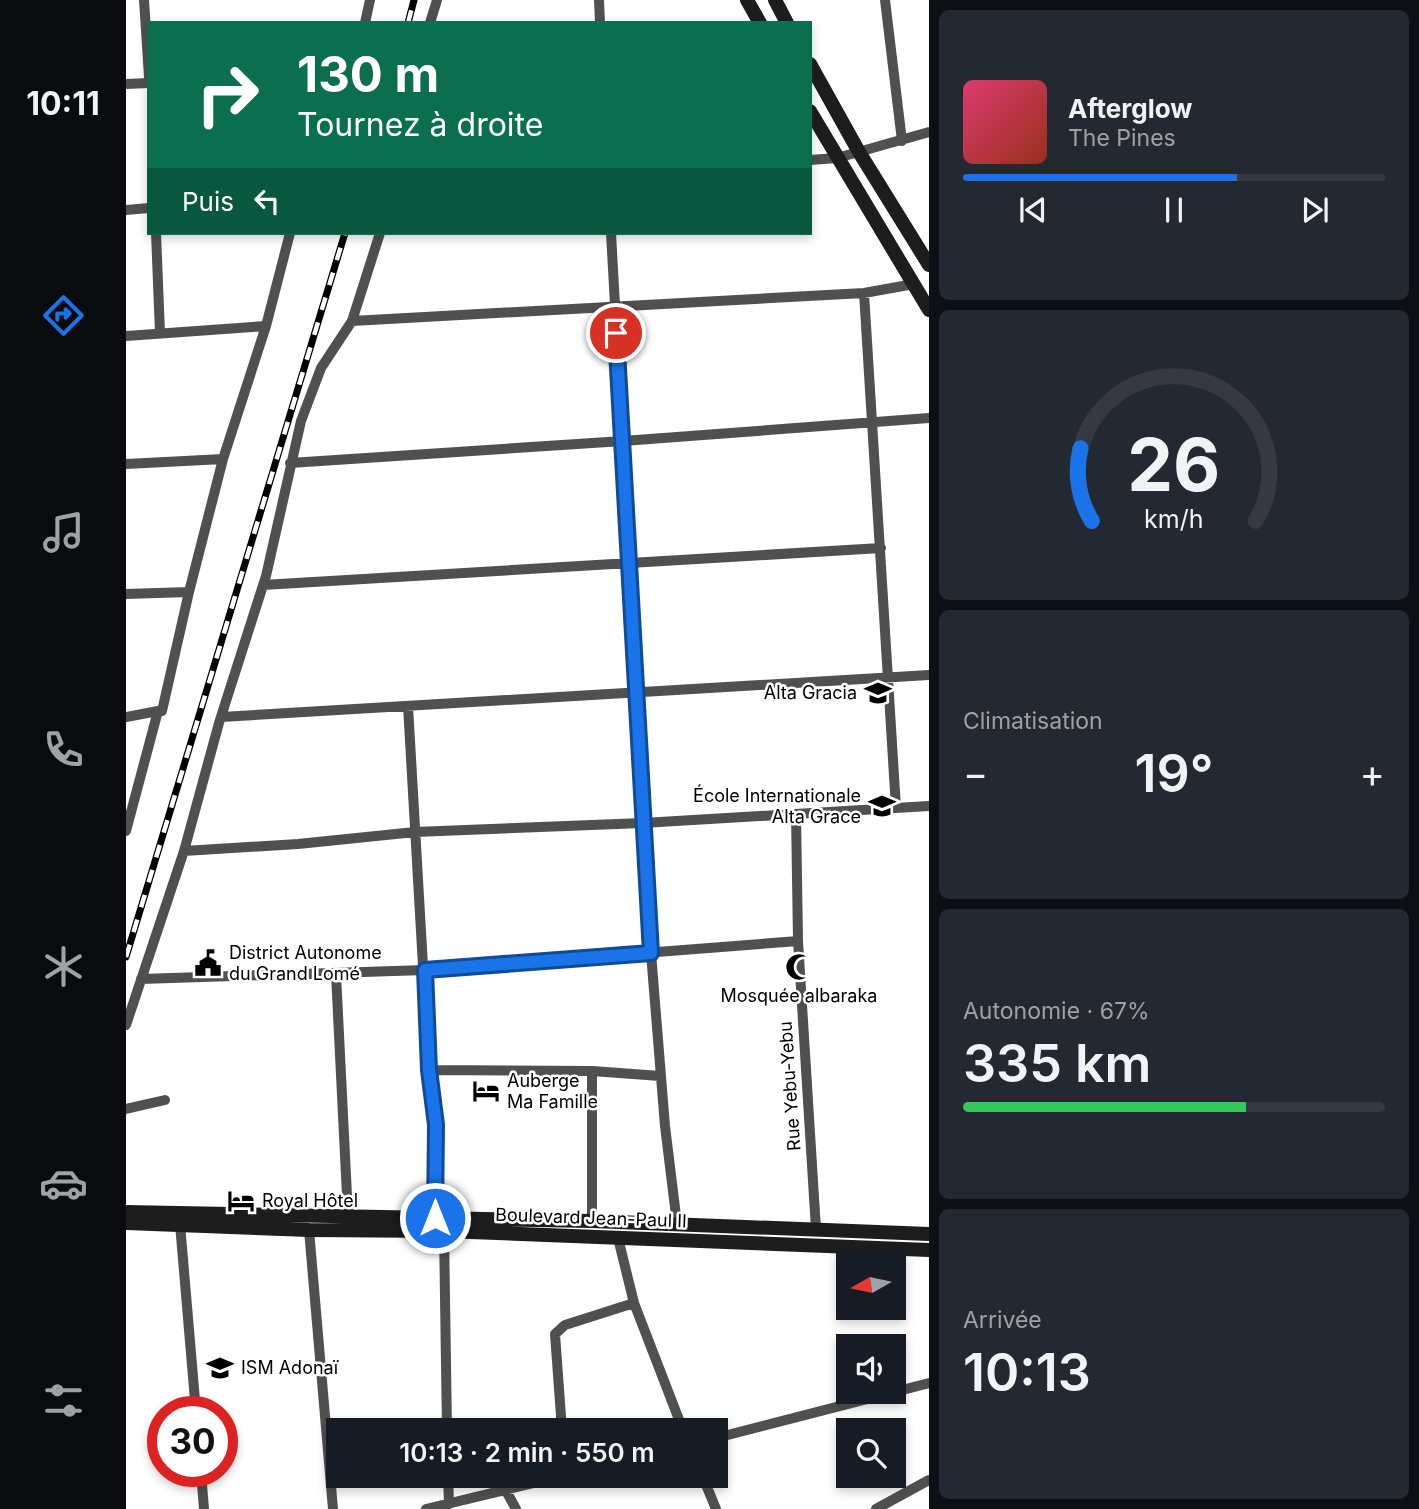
<!DOCTYPE html>
<html lang="fr">
<head>
<meta charset="utf-8">
<style>
  :root { --surface:#171b24; --page:#242831; --text:#f1f3f6; --muted:#9ea1a6; --line:#363941; --accent:#1a73e8 }
  body { margin:0; font-family:Inter,sans-serif; background:var(--page); color:var(--text); height:100vh; display:flex; flex-direction:column; font-size:26px; white-space:nowrap }
  * { box-sizing:border-box; margin:0 }
  p { font-size:23px; color:var(--muted) }
  .icon { flex:none; width:38px; height:38px; fill:none; stroke:currentColor; stroke-width:2; stroke-linecap:round; stroke-linejoin:round }
  .map { position:relative; flex:1; overflow:hidden }
  .sheet { display:flex; flex-direction:column; gap:10px; padding:10px; background:#0d0f14; width:490px }
  .sheet>* { flex:none }
  .hud { position:absolute; left:21px; top:21px; width:665px; height:214px; border-radius:0px; box-shadow:0 4px 10px #0003; background:#0b6e4f; color:#fff; overflow:hidden }
  .needle { width:46px; rotate:261deg }
  .tools { position:absolute; left:710px; top:1250px; display:grid; gap:14px }
  .tools a { display:grid; place-items:center; width:70px; height:70px; border-radius:0px; background:var(--surface); box-shadow:0 4px 10px #0003; font-size:35px }
  .speed { position:absolute; left:21px; top:1396px; display:flex; gap:14px; font-size:35px; font-weight:700; text-align:center }
  .speed>* { display:grid; place-content:center; width:91px; height:91px; border-radius:50%; background:var(--surface); box-shadow:0 4px 10px #0003; line-height:1 }
  .speed .limit { border:10px solid #d22; background:#fff; color:#111 }
  .pin { position:absolute; display:grid; place-items:center; width:60px; height:60px; color:#fff; margin:-30px; border:4px solid #fff; border-radius:50%; box-shadow:0 2px 7px #0007 }
  .me { position:absolute; width:77px; margin:-38px; rotate:0deg; stroke-linejoin:round; filter:drop-shadow(0 0 5px #0008) }
  .turn { display:flex; align-items:center; gap:24px; height:147px; padding:0 35px; font-size:32px }
  .turn .icon { width:91px; height:91px; stroke-width:2.5 }
  .turn b { display:block; font-size:49px; line-height:60px }
  .then { display:flex; align-items:center; height:66px; padding:0 35px; background:#0003; gap:14px; font-size:26px }
  .big { font-size:52px; font-weight:600; line-height:1.1 }
  .sheet .tile { flex:1; display:flex; flex-direction:column; justify-content:center; gap:10px; min-width:0; padding:0 24px; border-radius:10px; background:var(--page) }
  .sheet .dial { align-items:center; gap:0 }
  .dial svg { height:182px; overflow:visible; fill:none; stroke:var(--line); stroke-width:7; stroke-linecap:round; text-anchor:middle }
  .dial text { fill:var(--text); stroke:none }
  .song { display:flex; align-items:center; gap:21px }
  .cover { width:84px; height:84px; border-radius:10px; background:linear-gradient(135deg,hsl(340 70% 55%),hsl(10 70% 35%)) }
  .played { height:7px; border-radius:4px; background:linear-gradient(90deg,var(--accent) 65%,var(--line) 65%) }
  .keys { display:flex; justify-content:space-around; direction:ltr }
  .heat { display:flex; justify-content:space-between; align-items:center; font-size:38px; direction:ltr }
  .charge { height:10px; border-radius:5px; background:linear-gradient(90deg,#34c759 67%,var(--line) 0) }
  .trip { position:absolute; left:200px; top:1418px; width:402px; height:70px; border-radius:0px; background:var(--surface); box-shadow:0 4px 10px #0003; font-weight:600; line-height:70px; text-align:center }
  main { display:flex; flex:1; min-height:0 }
  .tab-bar { display:flex; flex-direction:column; width:126px; justify-content:space-around; align-items:center; background:#090b0e; color:var(--muted) }
  .tab-bar .icon { width:49px; height:49px }
  .tab-bar .current { color:var(--accent) }
  .tab-bar b { font-size:32px; color:var(--text) }
  .map>svg:first-child { display:block }
  .lines { fill:none; stroke-linecap:round; stroke-linejoin:round }
  .minor { stroke:#505050; stroke-width:10 }
  .secondary { stroke:#1d1d1d; stroke-width:14 }
  .rail-casing { stroke:#000; stroke-width:7 }
  .rail { stroke:#fff; stroke-width:4.5; stroke-dasharray:13; stroke-linecap:butt }
  .route-casing { stroke:#114b97; stroke-width:18 }
  .route { stroke:#1a73e8; stroke-width:12 }
  .labels { text-anchor:middle; stroke-width:5; stroke-linejoin:round; paint-order:stroke }
  .poi-label { font-size:18px; fill:#000; stroke:#fff; text-anchor:start }
  .street-label { font-size:18px; fill:#000; stroke:#fff }
</style>
</head>
<body>
<main>
<nav class="tab-bar">
<b>10:11</b>
<svg class="icon current" aria-label="directions" viewBox="0 0 24 24"><path d="M12 3l9 9-9 9-9-9zM9 14v-3h6M13 9l2 2-2 2"/></svg>
<svg class="icon" aria-label="music" viewBox="0 0 24 24"><path d="M9 18V5l10-2v13"/><circle cx="6" cy="18" r="3"/><circle cx="16" cy="16" r="3"/></svg>
<svg class="icon" aria-label="phone" viewBox="0 0 24 24"><path d="M5 4h4l2 5-3 2q2 4 5 5l2-3 5 2v4C11 20 4 13 5 4z"/></svg>
<svg class="icon" aria-label="climate" viewBox="0 0 24 24"><path d="M12 3v18M4 7l16 10M4 17L20 7"/></svg>
<svg class="icon" aria-label="car" viewBox="0 0 24 24"><path d="M5 17H2v-5l4-1 3-4h7l3 4 3 1v5h-3M9 17h6M6 11h13"/><circle cx="7" cy="17" r="2"/><circle cx="17" cy="17" r="2"/></svg>
<svg class="icon" aria-label="filters" viewBox="0 0 24 24"><path d="M4 7h16M4 17h16"/><circle cx="9" cy="7" r="2"/><circle cx="15" cy="17" r="2"/></svg>
</nav>
<div class="map">
<svg width="803" height="1509" viewBox="0 0 803 1509">
  <rect width="100%" height="100%" fill="#fff"/>
  <g class="lines">
    <!-- minor -->
    <path class="minor" d="M18,0L23,77
      M473,0L474,23
      M759,0L776,141
      M239,23L244,0
      M304,23L311,0
      M0,84L23,83
      M684,160L711,158L803,132
      M0,210L23,208
      M30,233L34,333
      M485,233L525,953L539,1126L551,1224
      M738,293L770,808
      M226,321L738,293L788,284
      M0,336L140,326
      M164,463L497,441L803,418
      M0,464L97,459
      M137,585L755,548
      M0,594L63,592
      M282,706L303,1070L310,1125L309,1218
      M0,717L32,711
      M95,717L803,675
      M670,814L672,941L690,1229
      M0,831L32,711H36L63,592L97,459L140,326L164,233
      M58,851L172,844L289,832L517,823L803,806
      M210,974L222,1216
      M15,979L299,970L672,941
      M0,1025L58,851L93,723L140,576L175,421L195,368L226,321L254,233
      M303,1070L466,1071L534,1076
      M0,1109L39,1100
      M466,1221V1071
      M54,1224L70,1412
      M183,1230L207,1509
      M318,1231L321,1430
      M492,1238L508,1303L557,1430
      M436,1430L429,1334L439,1325L508,1303
      M590,1438L803,1383
      M75,1472L78,1509
      M322,1475L323,1504
      M576,1475L590,1509
      M379,1489L390,1509
      M300,1509L441,1475
      M750,1509L803,1480"/>
    <!-- secondary -->
    <path class="secondary" d="M621,0L634,23
      M649,0L661,23
      M684,64L733,152L803,265
      M684,111L803,310
      M0,1212L466,1221L803,1234
      M0,1223L183,1230L318,1231L803,1250"/>
    <defs>
      <path id="rail" d="M282,23L288,0
        M0,957L219,233"/>
    </defs>
    <!-- rail casing -->
    <use href="#rail" class="rail-casing"/>
    <!-- rail -->
    <use href="#rail" class="rail"/>
  </g>
  <g class="lines">
    <defs>
      <path id="route" d="M309,1218L310,1125L303,1070L299,970L525,953L490,333"/>
    </defs>
    <!-- route casing -->
    <use href="#route" class="route-casing"/>
    <!-- route -->
    <use href="#route" class="route"/>
  </g>
  <!-- icons -->
  <defs>
    <symbol id="school-bare" viewBox="-9 -9 18 18"><path d="M0-5L7-2L0 1L-7-2ZM-4 1L0 2.5L4 1V4Q0 6-4 4Z" fill="#000" stroke="#fff" stroke-width="2.5" paint-order="stroke"/></symbol>
    <symbol id="civic-bare" viewBox="-9 -9 18 18"><path d="M-.6-6.5H3V-4.5H.6V-3L4-1V1h2V6H-6V1h2V-1L-.6-3ZM-1.2 2.5V6h2.4V2.5Z" fill="#000" stroke="#fff" stroke-width="2.5" paint-order="stroke"/></symbol>
    <symbol id="mosque-bare" viewBox="-9 -9 18 18"><path d="M3.5-4.9A6 6 0 1 0 3.5 4.9A5 5 0 1 1 3.5-4.9Z" fill="#000" stroke="#fff" stroke-width="2.5" paint-order="stroke"/></symbol>
    <symbol id="hotel-bare" viewBox="-9 -9 18 18"><path d="M-6-4.5h1.5V1H6V5H4.5V3h-9V5H-6ZM-4 0a1.8 1.8 0 1 1 3.6 0ZM.5 0V-2.5h3Q6-2.5 6 0Z" fill="#000" stroke="#fff" stroke-width="2.5" paint-order="stroke"/></symbol>
    <symbol id="university-bare" viewBox="-9 -9 18 18"><path d="M0-5L7-2L0 1L-7-2ZM-4 1L0 2.5L4 1V4Q0 6-4 4Z" fill="#000" stroke="#fff" stroke-width="2.5" paint-order="stroke"/></symbol>
  </defs>
  <g fill-rule="evenodd">
    <use href="#school-bare" x="733" y="674" width="38" height="38"/>
    <use href="#school-bare" x="737" y="787" width="38" height="38"/>
    <use href="#civic-bare" x="63" y="944" width="38" height="38"/>
    <use href="#mosque-bare" x="654" y="948" width="38" height="38"/>
    <use href="#hotel-bare" x="341" y="1072" width="38" height="38"/>
    <use href="#hotel-bare" x="96" y="1182" width="38" height="38"/>
    <use href="#university-bare" x="75" y="1349" width="38" height="38"/>
  </g>
  <g class="labels">
    <!-- poi labels -->
    <g class="poi-label">
      <text x="731" y="699" text-anchor="end">Alta Gracia</text>
      <text x="735" y="802" text-anchor="end">École Internationale<tspan x="735" dy="21">Alta Grace</tspan></text>
      <text x="103" y="959">District Autonome<tspan x="103" dy="21">du Grand Lomé</tspan></text>
      <text x="673" y="1002" text-anchor="middle">Mosquée albaraka</text>
      <text x="381" y="1087">Auberge<tspan x="381" dy="21">Ma Famille</tspan></text>
      <text x="136" y="1207">Royal Hôtel</text>
      <text x="115" y="1374">ISM Adonaï</text>
    </g>
    <!-- street labels -->
    <g class="street-label">
      <text transform="translate(664 1086) rotate(-94)" y="6">Rue Yebu-Yebu</text>
      <text transform="translate(465 1218) rotate(2)" y="6">Boulevard Jean-Paul II</text>
    </g>
  </g>
</svg>
<div class="tools">
<a><svg class="needle" viewBox="-14 -14 28 28"><path d="M0-13l5 13h-10z" fill="#e53935"/><path d="M0 13l5-13h-10z" fill="#9ea1a6"/></svg></a>
<a><svg class="icon" aria-label="sound" viewBox="0 0 24 24"><path d="M4 9h4l5-4v14l-5-4H4zM17 9q2 3 0 6"/></svg></a>
<a><svg class="icon" aria-label="search" viewBox="0 0 24 24"><circle cx="10" cy="10" r="6"/><path d="M15 15l6 6"/></svg></a>
</div>
<div class="speed"><div class="limit">30</div></div>
<div class="pin" style="left:490px;top:333px;background:#d93025"><svg class="icon" aria-label="arrive" viewBox="0 0 24 24"><path d="M6 21V4h12l-3 4 3 4H6"/></svg></div>
<svg class="me" style="left:309px;top:1218px" viewBox="-20 -20 40 40"><circle r="17" fill="#1a73e8" stroke="#fff" stroke-width="3"/><path d="M0-11L8 9 0 5-8 9z" fill="#fff"/></svg>
<div class="trip">10:13 · 2 min · 550 m</div>
<div class="hud">
<div class="turn"><svg class="icon" aria-label="right" viewBox="0 0 24 24"><path d="M7 20v-9h11M14 6l5 5-5 5"/></svg><div><b>130 m</b>Tournez à droite</div></div>
<div class="then">Puis<svg class="icon" aria-label="left" viewBox="0 0 24 24"><path d="M17 20v-9H6M10 6l-5 5 5 5"/></svg></div>
</div>
</div>
<section class="sheet">
<div class="tile">
<div class="song"><i class="cover"></i><div><b>Afterglow</b><p>The Pines</p></div></div>
<div class="played"></div>
<div class="keys"><svg class="icon" aria-label="previous" viewBox="0 0 24 24"><path d="M18 5L8 12l10 7zM5 5v14"/></svg><svg class="icon" aria-label="pause" viewBox="0 0 24 24"><path d="M8 5v14M16 5v14"/></svg><svg class="icon" aria-label="next" viewBox="0 0 24 24"><path d="M6 5l10 7-10 7zM19 5v14"/></svg></div>
</div>
<div class="tile dial"><svg viewBox="0 0 100 80">
<path d="M14 69A42 42 0 1 1 86 69"/>
<path d="M14 69A42 42 0 0 1 9 37" stroke="#1a73e8"/>
<text x="50" y="56" font-size="32" font-weight="700">26</text>
<text x="50" y="72" font-size="11">km/h</text>
</svg></div>
<div class="tile"><p>Climatisation</p>
<div class="heat"><a>−</a><b class="big">19°</b><a>+</a></div>
</div>
<div class="tile"><p>Autonomie · 67%</p><b class="big">335 km</b><div class="charge"></div></div>
<div class="tile"><p>Arrivée</p><b class="big">10:13</b></div>
</section>
</main>
</body>
</html>
